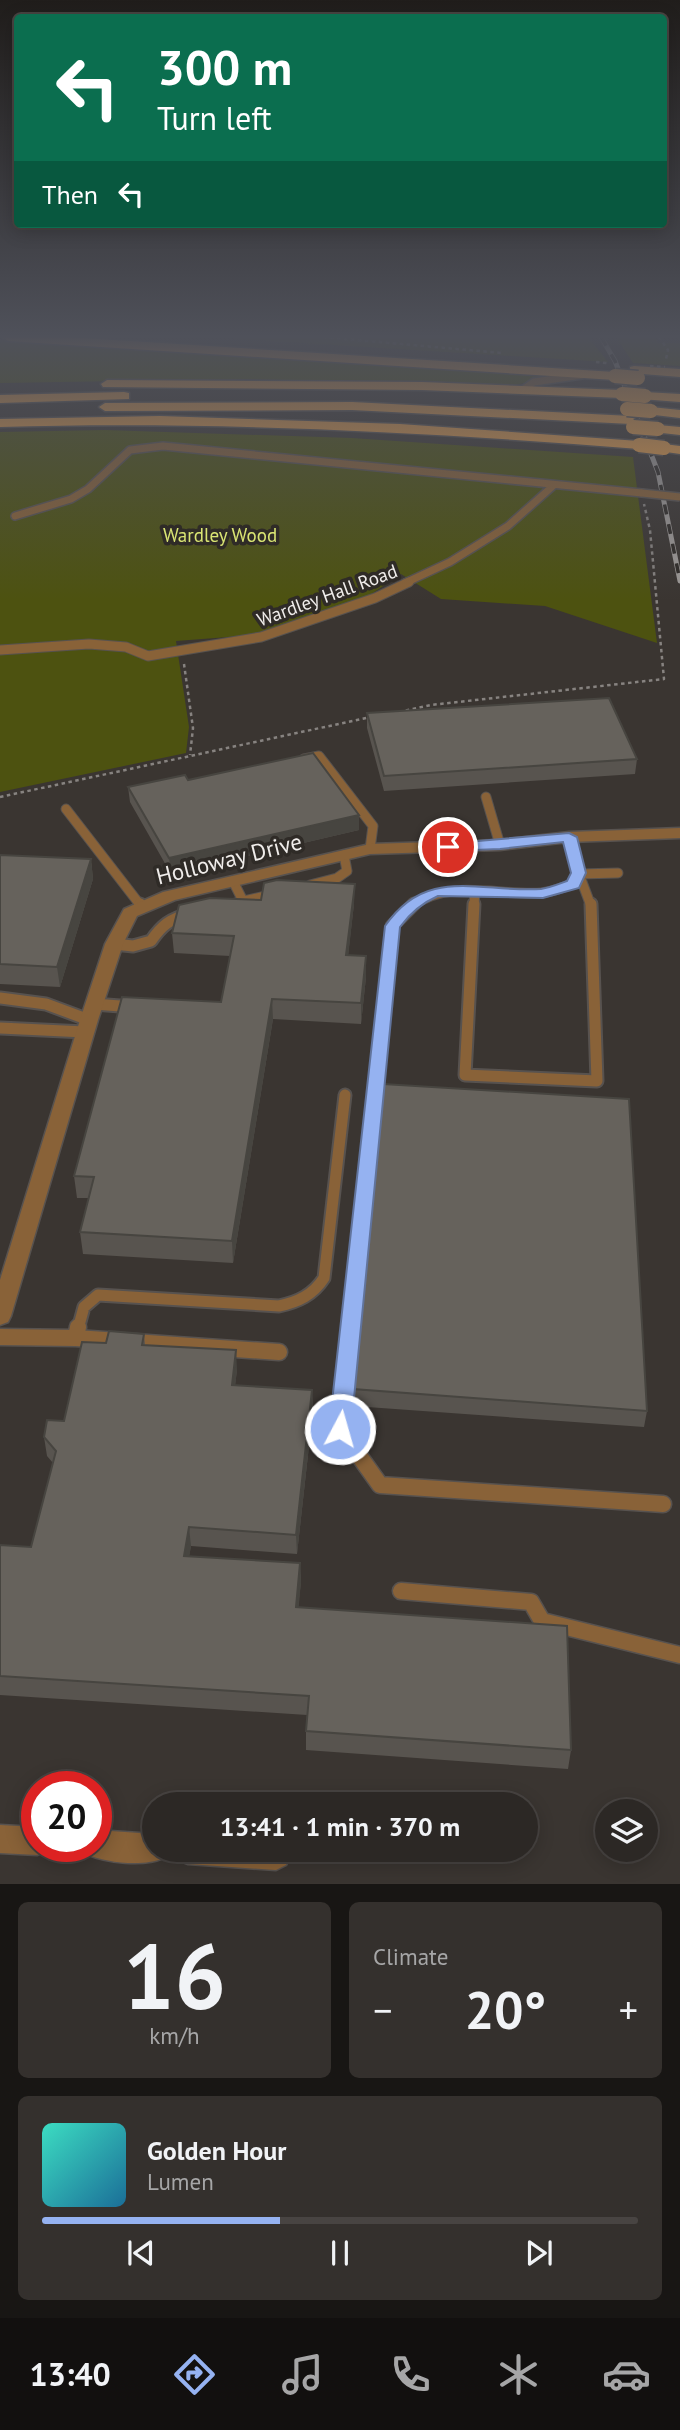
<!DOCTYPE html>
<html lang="en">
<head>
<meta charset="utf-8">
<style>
  :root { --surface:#2c2825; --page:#34302d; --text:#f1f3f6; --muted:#a6a6a7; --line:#484442; --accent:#95b2f1 }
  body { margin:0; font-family:"PT Sans",sans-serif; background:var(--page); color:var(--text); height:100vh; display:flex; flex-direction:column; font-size:26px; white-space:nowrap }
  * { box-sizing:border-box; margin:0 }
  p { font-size:23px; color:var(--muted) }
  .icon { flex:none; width:38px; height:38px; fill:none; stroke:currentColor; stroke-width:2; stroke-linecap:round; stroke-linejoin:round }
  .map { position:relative; height:1884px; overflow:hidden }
  .details { display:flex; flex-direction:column; gap:18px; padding:18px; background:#181614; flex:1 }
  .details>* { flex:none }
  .guide { position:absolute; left:14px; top:14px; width:653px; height:214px; border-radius:7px; box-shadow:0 4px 18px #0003,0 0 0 2px var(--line); background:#0b6e4f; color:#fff; overflow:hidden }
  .controls { position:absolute; left:595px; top:1799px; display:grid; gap:14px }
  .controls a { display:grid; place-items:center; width:63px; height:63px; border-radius:50%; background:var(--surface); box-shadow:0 4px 18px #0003,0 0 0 2px var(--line); font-size:35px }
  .speed { position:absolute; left:21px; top:1771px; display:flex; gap:14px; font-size:35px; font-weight:700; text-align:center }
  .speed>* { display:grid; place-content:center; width:91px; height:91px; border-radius:50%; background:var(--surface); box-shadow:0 4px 18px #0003,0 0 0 2px var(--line); line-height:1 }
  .speed .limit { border:10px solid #d22; background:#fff; color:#111 }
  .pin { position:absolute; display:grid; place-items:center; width:60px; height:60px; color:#fff; margin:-30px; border:4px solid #fff; border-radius:50%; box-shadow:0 2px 7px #0007 }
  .me { position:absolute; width:77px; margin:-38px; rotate:6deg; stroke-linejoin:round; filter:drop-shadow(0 0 5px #0008) }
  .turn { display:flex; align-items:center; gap:24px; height:147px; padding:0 28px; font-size:32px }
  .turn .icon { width:91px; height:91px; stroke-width:2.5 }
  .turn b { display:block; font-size:49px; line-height:60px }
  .then { display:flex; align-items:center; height:66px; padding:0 28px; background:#0003; gap:14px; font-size:26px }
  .big { font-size:52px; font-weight:700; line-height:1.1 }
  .details .tile { flex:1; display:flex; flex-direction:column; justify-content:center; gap:10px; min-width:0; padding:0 24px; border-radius:10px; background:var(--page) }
  .details .dial { align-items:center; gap:0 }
  .dial b { font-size:91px; line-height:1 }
  .song { display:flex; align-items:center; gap:21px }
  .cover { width:84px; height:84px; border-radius:10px; background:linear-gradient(135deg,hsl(170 70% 55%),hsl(200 70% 35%)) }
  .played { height:7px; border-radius:4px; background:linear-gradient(90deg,var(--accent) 40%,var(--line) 40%) }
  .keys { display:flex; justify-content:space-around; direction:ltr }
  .heat { display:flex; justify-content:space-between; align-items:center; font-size:38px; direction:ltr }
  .details .tiles { flex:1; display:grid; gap:18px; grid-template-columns:1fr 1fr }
  .tile:last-child { grid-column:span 2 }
  .trip { position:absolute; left:142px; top:1792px; width:396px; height:70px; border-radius:35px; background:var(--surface); box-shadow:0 4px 18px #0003,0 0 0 2px var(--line); font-weight:700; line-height:70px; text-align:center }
  .tab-bar { display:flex; height:112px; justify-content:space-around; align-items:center; background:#12100f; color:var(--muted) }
  .tab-bar .icon { width:49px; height:49px }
  .tab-bar .active { color:var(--accent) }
  .tab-bar b { font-size:32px; color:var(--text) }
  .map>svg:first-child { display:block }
  .green { fill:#4d5210 }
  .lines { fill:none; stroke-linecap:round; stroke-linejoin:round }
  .service-far3-casing { stroke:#57524f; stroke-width:10 }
  .service-far2-casing { stroke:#57524f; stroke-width:11 }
  .service-far1-casing { stroke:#57524f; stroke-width:15 }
  .service-casing { stroke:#57524f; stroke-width:19 }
  .minor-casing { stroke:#57524f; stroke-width:3 }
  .motorway-casing { stroke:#57524f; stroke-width:3 }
  .path { stroke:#878380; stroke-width:2.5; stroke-dasharray:3.5 3.5; stroke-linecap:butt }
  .service-far3 { stroke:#896238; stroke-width:7 }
  .service-far2 { stroke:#896238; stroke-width:9 }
  .service-far1 { stroke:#896238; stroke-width:11 }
  .service { stroke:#896238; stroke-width:16 }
  .minor { fill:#896238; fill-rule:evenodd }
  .motorway { fill:#eca048; fill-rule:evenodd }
  .rail-casing { stroke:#9e9a97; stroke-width:5 }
  .rail { stroke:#2f2b27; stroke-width:3.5; stroke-dasharray:10; stroke-linecap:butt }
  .service-bridge-casing { stroke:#57524f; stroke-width:10; stroke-linecap:butt }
  .motorway-bridge-casing { stroke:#57524f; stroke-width:17; stroke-linecap:butt }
  .path-bridge { stroke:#878380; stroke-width:2.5; stroke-dasharray:3.5 3.5; stroke-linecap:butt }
  .service-bridge { stroke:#896238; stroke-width:7 }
  .motorway-bridge { stroke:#eca048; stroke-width:14 }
  .wall { fill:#58544f }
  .shaded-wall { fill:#474540 }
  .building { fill:#66625c; stroke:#474540; stroke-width:2 }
  .route { fill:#95b2f1; stroke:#61749d; stroke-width:2 }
  .labels { text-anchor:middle; stroke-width:7; stroke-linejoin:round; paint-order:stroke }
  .far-park-label { font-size:19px; fill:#dae573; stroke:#2f2b27 }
  .far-street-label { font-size:19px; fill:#f0edeb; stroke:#2f2b27 }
  .street-label { font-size:23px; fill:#f0edeb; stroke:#2f2b27 }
</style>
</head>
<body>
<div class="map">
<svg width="680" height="1884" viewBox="0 0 680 1884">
  <rect width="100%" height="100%" fill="#3a3531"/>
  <!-- green -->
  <path class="green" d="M205,337H588L608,362Z
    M616,337H655L658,343H680V366L633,363Z
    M0,340L558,377L514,385L248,379L0,383Z
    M105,430L352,438L633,457L657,643L545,606L441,599L401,574L367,597L255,635L176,641L189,727L186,753L0,792V432Z"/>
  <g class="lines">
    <defs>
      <path id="service-far3" d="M524,389L534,382L582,375
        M15,516L71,499L88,489L130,450L163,446L642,493
        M405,583L450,562L508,526L554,485"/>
      <path id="service-far2" d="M0,650L89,644L126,647L148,656L261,637L375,598L409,582
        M304,759L319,756L373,826L370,849
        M486,797L500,845
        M66,809L141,906
        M233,881L243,901
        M310,885L337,878L347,871L344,855
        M235,903L274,894
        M412,906C450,878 498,896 541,893C552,892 563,887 573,884L579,874L569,837
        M474,906L475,891
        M591,906L579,874L618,873"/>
      <path id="service-far1" d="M140,904L142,907
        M474,904L465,1075L597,1081L591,904
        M114,944L133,946L151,941C162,925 170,919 189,914
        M0,998L46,1004L89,1020
        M94,1004L133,1007
        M0,1028L85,1032
        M78,1329L84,1307L98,1295L279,1306C298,1302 313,1295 324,1278L345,1095
        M350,1329L392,926L414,904"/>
      <path id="service" d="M351,1327L340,1429L380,1485L663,1504
        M0,1337L76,1338L78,1327
        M76,1338L279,1352
        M401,1591L531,1602L542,1621L680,1655"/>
      <path id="minor" d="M680,828V838L569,842L500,850L370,854L175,900L137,916L123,944L98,1020L11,1316L8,1322L0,1325V1280L80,1020L105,944L124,909L163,892L370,844L500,840L569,832Z
        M0,1825L37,1827V1846H49L47,1851L37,1855L0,1853Z
        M96,1830L154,1834V1850H168L164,1858C144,1867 106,1863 86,1854L82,1846H96Z
        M174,1850H288L291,1855L286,1865L276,1870L188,1864L178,1860Z"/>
      <path id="motorway" d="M2,337H67L615,372L621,376L615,380L8,341Z
        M634,366L680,369V377L630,373V367Z
        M107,380L422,382L622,390L628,394L622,398L422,390L103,387L101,384Z
        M124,392L129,393V399L0,403V395Z
        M645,392L680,394V402L640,399L639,396Z
        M352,402L631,416L638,420L631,424L352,410L105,411L99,407L105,403Z
        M651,407L680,410V418L646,414L645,411Z
        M160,416L400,424L639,441L646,445L639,449C426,432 214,421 0,427V419Z
        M658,425L680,427V435L653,432L651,429Z
        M664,444L680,446V454L659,451V445Z"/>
    </defs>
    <!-- service-far3 casing -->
    <use href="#service-far3" class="service-far3-casing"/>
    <!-- service-far2 casing -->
    <use href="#service-far2" class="service-far2-casing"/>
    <!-- service-far1 casing -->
    <use href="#service-far1" class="service-far1-casing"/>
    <!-- service casing -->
    <use href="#service" class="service-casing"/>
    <!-- minor casing -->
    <use href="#minor" class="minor-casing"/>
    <!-- motorway casing -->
    <use href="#motorway" class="motorway-casing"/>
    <!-- path -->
    <path class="path" d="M323,337L502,353
      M659,337L668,350L666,359
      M184,664L193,728L190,755
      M399,712L431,705L664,679L650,530L644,504
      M0,797L371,717"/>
    <!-- service-far3 -->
    <use href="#service-far3" class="service-far3"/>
    <!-- service-far2 -->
    <use href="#service-far2" class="service-far2"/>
    <!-- service-far1 -->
    <use href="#service-far1" class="service-far1"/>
    <!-- service -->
    <use href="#service" class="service"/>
    <!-- minor -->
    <use href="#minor" class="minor"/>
    <!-- motorway -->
    <use href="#motorway" class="motorway"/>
    <defs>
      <path id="rail" d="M601,337L615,361L658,472L680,581"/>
    </defs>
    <!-- rail casing -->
    <use href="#rail" class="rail-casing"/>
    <!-- rail -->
    <use href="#rail" class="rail"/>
    <defs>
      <path id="service-bridge" d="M642,493L680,497"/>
      <path id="motorway-bridge" d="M615,376L638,378
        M622,394L645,396
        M627,409L651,411
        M633,427L658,429
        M639,445L664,448"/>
    </defs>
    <!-- service-bridge casing -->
    <use href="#service-bridge" class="service-bridge-casing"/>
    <!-- motorway-bridge casing -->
    <use href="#motorway-bridge" class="motorway-bridge-casing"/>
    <!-- path-bridge -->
    <path class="path-bridge" d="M596,362L607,363
      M650,366L665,367"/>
    <!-- service-bridge -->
    <use href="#service-bridge" class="service-bridge"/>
    <!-- motorway-bridge -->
    <use href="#motorway-bridge" class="motorway-bridge"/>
  </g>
  <!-- wall -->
  <path class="wall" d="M367,713L637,759L635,774L384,791L367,728Z
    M128,787L359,830L171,874L130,802Z
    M0,855L91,859L93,879L60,987L0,984Z
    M354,904L348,955L366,977L361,1024L273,1019L233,1263L83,1254L80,1232L89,1198H77L74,1176L221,1002L230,956L174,953L172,933Z
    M144,1334L145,1345L237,1370L235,1385L312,1390L313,1410L297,1554L191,1546L189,1556L300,1563L301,1582L298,1607L571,1750L568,1769L306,1750V1731L307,1715L0,1695V1545L31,1547L53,1463L47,1456L44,1437L64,1421L106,1343Z
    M353,1389L647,1411L644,1427L353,1406Z"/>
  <!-- shaded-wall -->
  <path class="shaded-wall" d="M359,815V830L171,874L169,858Z
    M91,859L93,879L60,987L57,967Z
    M355,884L354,904L346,976V955Z
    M366,956V977L361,1024V1003Z
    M272,999L273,1019L233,1263L232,1241Z
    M236,1350L237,1370L233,1404L232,1385Z
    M312,1390L313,1410L297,1554L296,1535Z
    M189,1527L191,1546L186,1576L184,1556Z
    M300,1563L301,1582L297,1626L296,1607Z"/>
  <!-- building -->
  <path class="building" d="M609,698L637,759L384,776L367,713Z
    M313,753L359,815L169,858L128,787L185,775L188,780Z
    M0,855L91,859L57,967L0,964Z
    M277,880L355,884L346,955L366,956L361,1003L272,999L232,1241L80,1232L94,1177L74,1176L122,997L221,1002L234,936L172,933L179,905L210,898L261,900L264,883Z
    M383,1084L629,1099L647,1411L353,1389Z
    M109,1331L144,1334L142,1345L236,1350L232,1385L312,1390L296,1535L189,1527L184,1556L300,1563L296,1607L567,1626L571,1750L306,1731L309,1696L0,1676V1545L31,1547L56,1451L44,1437L47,1420L64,1421L82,1342L106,1343Z"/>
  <!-- sky -->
  <linearGradient id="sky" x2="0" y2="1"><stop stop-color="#201d1b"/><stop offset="0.56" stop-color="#4f515a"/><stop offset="1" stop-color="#4f515a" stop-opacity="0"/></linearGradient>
  <rect width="680" height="601" fill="url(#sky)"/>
  <!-- route -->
  <path class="route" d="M569,833L577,837L586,873L579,888L543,898L438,896C422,903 411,912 400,927L351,1429L348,1435L340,1437L332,1435L329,1429L385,926C427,865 479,893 541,889C549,888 559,884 567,881L571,873L563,842L500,849L448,851L443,850L440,847L443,844Z"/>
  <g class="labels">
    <!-- far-park labels -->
    <g class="far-park-label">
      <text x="220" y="542">Wardley Wood</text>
    </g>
    <!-- far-street labels -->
    <g class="far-street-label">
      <text transform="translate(327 595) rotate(-20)" y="7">Wardley Hall Road</text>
    </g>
    <!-- street labels -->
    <g class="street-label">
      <text transform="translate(229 859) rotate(-14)" y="8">Holloway Drive</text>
    </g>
  </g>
</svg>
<div class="controls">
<a><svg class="icon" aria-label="layers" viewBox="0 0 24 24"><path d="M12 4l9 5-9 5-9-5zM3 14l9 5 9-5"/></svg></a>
</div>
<div class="speed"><div class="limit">20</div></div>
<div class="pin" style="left:448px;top:847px;background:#d93025"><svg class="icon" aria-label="arrive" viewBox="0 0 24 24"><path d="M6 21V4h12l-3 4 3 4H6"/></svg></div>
<svg class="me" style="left:340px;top:1429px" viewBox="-20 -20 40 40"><circle r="17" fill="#95b2f1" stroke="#fff" stroke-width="3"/><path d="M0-11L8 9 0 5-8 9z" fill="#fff"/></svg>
<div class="trip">13:41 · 1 min · 370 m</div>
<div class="guide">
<div class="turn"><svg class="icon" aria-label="left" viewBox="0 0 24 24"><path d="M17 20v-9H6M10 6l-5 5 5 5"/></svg><div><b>300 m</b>Turn left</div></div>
<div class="then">Then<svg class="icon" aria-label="left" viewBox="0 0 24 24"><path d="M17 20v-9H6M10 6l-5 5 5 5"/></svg></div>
</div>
</div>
<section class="details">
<div class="tiles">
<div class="tile dial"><b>16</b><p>km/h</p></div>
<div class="tile"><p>Climate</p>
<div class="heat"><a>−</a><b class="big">20°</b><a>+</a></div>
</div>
<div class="tile">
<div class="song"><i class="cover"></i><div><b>Golden Hour</b><p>Lumen</p></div></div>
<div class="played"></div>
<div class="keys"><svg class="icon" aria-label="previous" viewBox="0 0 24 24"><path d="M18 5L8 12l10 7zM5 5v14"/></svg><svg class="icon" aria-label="pause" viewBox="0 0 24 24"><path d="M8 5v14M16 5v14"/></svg><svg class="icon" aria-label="next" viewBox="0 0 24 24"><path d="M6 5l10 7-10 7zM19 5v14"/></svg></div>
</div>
</div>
</section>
<nav class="tab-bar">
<b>13:40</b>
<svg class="icon active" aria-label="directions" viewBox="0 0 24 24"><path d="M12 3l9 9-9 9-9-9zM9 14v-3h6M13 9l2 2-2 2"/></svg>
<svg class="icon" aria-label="music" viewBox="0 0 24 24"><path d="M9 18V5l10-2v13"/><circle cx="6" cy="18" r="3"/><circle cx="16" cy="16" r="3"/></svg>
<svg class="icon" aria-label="phone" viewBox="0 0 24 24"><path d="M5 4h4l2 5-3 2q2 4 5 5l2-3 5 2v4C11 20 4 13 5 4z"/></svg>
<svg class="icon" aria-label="climate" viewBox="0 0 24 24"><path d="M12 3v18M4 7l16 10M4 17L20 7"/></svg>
<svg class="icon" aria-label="car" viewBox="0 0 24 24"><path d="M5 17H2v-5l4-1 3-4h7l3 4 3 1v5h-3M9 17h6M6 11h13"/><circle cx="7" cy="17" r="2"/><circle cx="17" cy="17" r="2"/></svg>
</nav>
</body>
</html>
